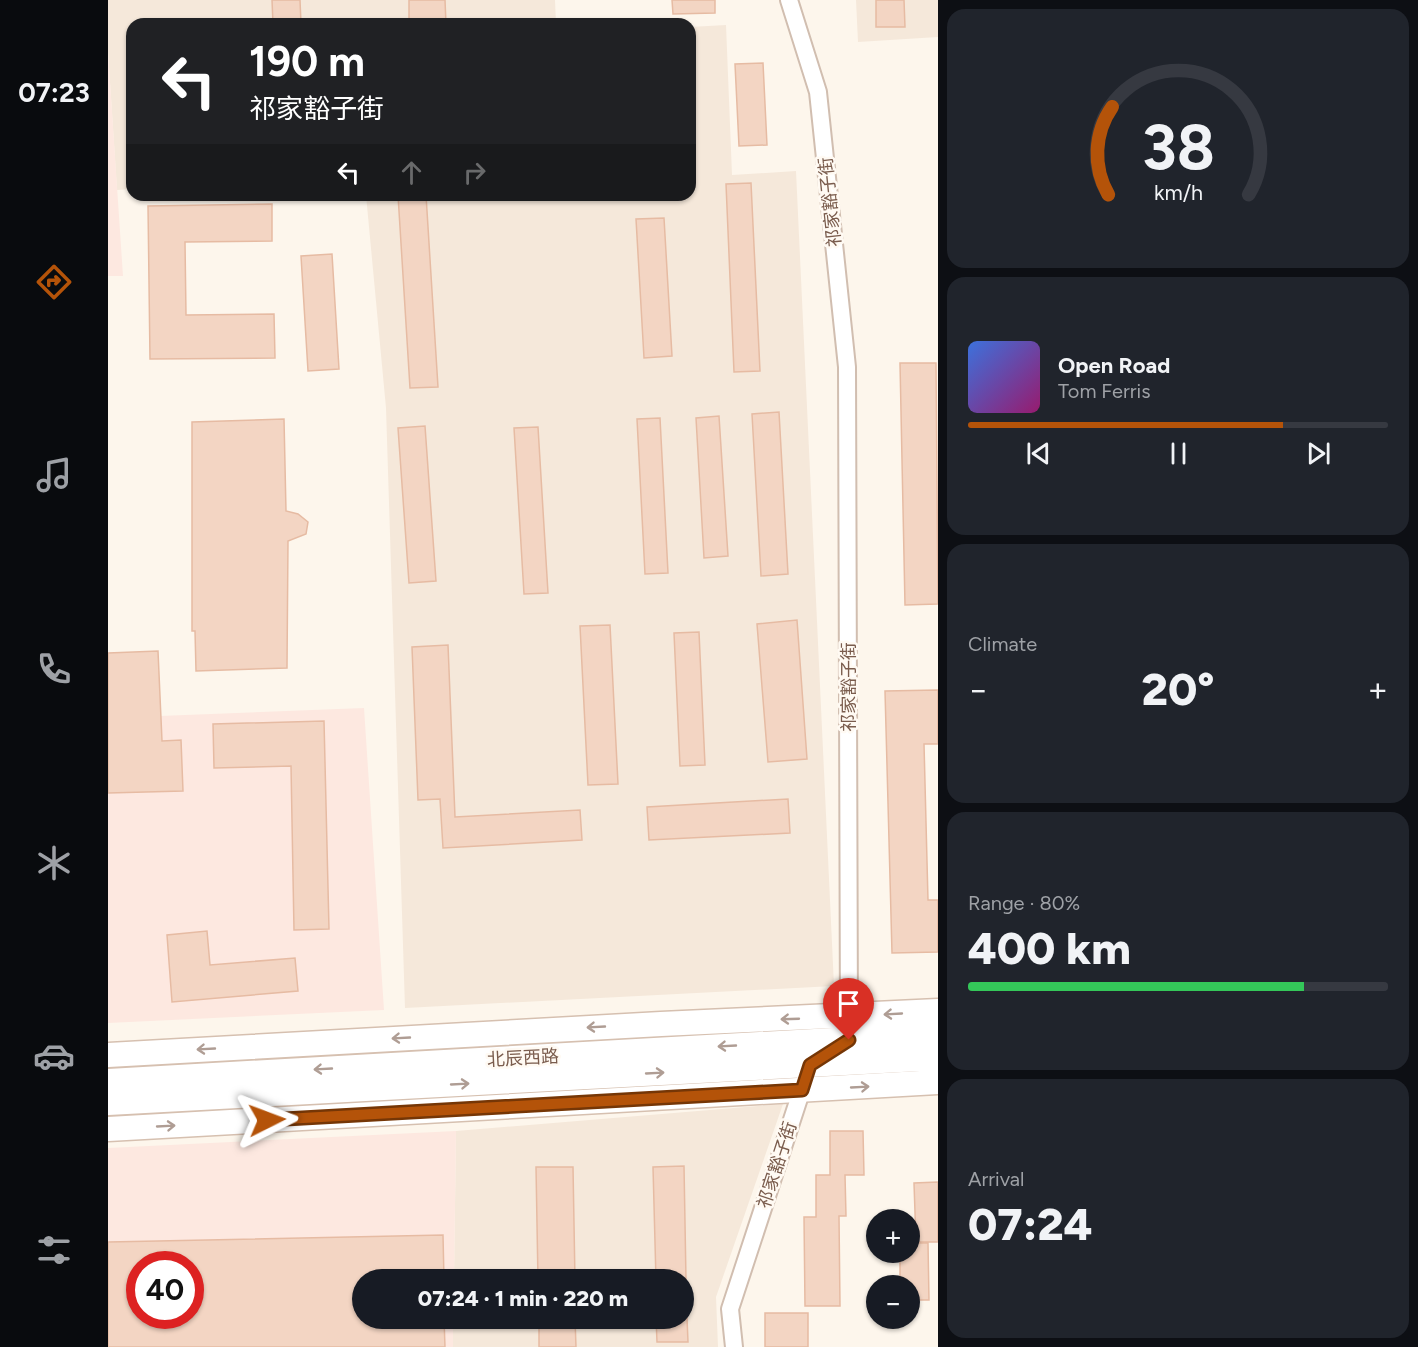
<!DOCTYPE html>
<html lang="en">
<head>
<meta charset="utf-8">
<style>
  :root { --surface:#171b24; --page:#20242c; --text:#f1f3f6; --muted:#9ea1a6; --line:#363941; --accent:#b45309 }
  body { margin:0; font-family:Figtree,"Noto Sans SC",sans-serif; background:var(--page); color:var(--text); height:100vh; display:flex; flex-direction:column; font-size:22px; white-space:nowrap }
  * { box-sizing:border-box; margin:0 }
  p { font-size:20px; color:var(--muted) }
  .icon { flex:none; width:33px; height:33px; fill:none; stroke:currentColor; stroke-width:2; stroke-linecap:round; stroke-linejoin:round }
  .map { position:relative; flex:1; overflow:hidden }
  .drawer { display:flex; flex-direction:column; gap:9px; padding:9px; background:#0d0f14; width:480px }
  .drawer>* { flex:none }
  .hud { position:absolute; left:18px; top:18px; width:570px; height:183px; border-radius:18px; box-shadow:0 2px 4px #0004; background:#202124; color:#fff; overflow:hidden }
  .controls { position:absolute; left:758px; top:1209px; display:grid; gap:12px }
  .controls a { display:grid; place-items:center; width:54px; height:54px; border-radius:50%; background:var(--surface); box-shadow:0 2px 4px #0004; font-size:30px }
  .speed { position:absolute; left:18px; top:1251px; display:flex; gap:12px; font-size:30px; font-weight:700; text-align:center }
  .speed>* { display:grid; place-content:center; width:78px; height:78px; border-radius:50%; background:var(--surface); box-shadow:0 2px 4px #0004; line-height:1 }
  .speed .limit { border:9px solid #d22; background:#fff; color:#111 }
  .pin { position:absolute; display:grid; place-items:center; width:51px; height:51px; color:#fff; margin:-62px -26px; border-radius:50% 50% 50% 0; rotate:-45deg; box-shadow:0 0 6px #0007 }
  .pin .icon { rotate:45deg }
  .me { position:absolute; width:66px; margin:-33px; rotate:87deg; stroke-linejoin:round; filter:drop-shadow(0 0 4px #0008) }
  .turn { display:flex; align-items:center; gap:21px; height:126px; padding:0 24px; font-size:27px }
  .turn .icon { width:78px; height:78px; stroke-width:2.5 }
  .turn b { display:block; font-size:42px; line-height:51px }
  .lanes { display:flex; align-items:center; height:57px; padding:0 24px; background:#0003; justify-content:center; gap:30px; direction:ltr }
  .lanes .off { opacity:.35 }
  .big { font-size:45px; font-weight:800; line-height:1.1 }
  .drawer .card { flex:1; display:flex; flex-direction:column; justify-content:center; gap:9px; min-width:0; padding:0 21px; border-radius:18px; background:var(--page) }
  .drawer .dial { align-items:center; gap:0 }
  .dial svg { height:156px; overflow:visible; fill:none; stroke:var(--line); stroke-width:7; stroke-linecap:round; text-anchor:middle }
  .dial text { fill:var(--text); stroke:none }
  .song { display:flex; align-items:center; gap:18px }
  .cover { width:72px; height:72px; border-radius:9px; background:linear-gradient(135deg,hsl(220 70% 55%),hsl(320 70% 35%)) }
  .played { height:6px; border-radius:3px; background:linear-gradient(90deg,var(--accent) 75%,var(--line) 75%) }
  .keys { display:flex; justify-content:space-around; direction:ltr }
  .heat { display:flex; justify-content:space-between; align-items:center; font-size:33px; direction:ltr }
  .charge { height:9px; border-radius:4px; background:linear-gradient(90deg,#34c759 80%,var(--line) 0) }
  .trip { position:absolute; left:244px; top:1269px; width:342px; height:60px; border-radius:30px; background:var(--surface); box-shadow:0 2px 4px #0004; font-weight:800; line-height:60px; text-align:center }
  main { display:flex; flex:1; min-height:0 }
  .tabs { display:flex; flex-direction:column; width:108px; justify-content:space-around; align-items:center; background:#090b0e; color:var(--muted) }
  .tabs .icon { width:42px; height:42px }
  .tabs .selected { color:var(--accent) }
  .tabs b { font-size:27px; color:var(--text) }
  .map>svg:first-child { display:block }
  .residential { fill:#f5e8da }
  .commercial { fill:#fde8e0; fill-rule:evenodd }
  .building { fill:#f3d5c3; stroke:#e6bba3; stroke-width:1.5; fill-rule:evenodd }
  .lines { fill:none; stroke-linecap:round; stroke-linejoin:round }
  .street-casing { stroke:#d1beb0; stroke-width:20 }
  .secondary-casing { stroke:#d6c0b0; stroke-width:27 }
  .street { stroke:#fff; stroke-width:16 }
  .secondary { stroke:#fff; stroke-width:24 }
  .oneway { stroke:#af9d94 }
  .route-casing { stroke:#753606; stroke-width:15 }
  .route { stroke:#b45309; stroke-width:10 }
  .labels { text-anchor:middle; stroke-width:5; stroke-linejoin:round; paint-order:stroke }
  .street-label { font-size:18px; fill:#7a5c4d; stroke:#fffaf3 }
</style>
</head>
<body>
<main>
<nav class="tabs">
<b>07:23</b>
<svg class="icon selected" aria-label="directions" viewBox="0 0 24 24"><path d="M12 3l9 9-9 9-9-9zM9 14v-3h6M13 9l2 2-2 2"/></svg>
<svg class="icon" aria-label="music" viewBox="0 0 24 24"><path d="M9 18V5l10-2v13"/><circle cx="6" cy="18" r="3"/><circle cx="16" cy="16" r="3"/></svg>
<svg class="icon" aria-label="phone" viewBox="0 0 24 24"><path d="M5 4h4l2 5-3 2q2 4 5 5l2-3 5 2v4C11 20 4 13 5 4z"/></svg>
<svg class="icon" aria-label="climate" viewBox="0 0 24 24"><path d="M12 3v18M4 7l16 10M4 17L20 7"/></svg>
<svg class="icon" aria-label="car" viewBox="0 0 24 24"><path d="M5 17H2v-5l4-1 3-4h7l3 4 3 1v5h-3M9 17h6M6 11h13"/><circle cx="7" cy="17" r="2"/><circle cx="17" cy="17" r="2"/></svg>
<svg class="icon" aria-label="filters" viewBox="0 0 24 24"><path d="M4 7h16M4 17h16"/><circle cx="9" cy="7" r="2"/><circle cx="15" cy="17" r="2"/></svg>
</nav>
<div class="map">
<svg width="830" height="1347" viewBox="0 0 830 1347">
  <rect width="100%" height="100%" fill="#fdf6ec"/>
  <!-- residential -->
  <path class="residential" d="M0,0H447L448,24H24V189L9,190L0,52Z
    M748,0H830V37L750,42Z
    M618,25L624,175L688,171L726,986L297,1008L278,408L258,195H582V27Z
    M675,1104L608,1297L610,1347H345V1319L576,1318V1280L346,1279L348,1131Z"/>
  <!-- commercial -->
  <path class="commercial" d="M0,52L15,276H0Z
    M256,708L276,1010L0,1023V718Z
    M348,1131L346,1279L255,1280V1318L345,1319V1347H0V1148ZM32,1264H82V1316H32Z"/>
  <!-- building -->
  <path class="building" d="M164,0H192L193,24H165Z
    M301,0H337L338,24H301Z
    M564,0H607V13L565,14Z
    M768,0H796L797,27H768Z
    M655,63L659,145L631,146L627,64Z
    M643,183L652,371L626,372L618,184Z
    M290,195H318L330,387L302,388Z
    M164,204V241L77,242L78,315L166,314L167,358L42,359L40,206Z
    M556,218L564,356L536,358L528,219Z
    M224,254L231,369L200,371L193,256Z
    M792,363H828L830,604L797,605Z
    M671,412L680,574L653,576L644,414Z
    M611,416L620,556L596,558L588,418Z
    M552,418L560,573L537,574L529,419Z
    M176,419L178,511L190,514L200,522L198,534L180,541L179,668L88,671L87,631H84V422Z
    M317,426L328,581L301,583L290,428Z
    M430,427L440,593L416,594L406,428Z
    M689,620L699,759L660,762L649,624Z
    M502,625L510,784L480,785L472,626Z
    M591,632L597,765L572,766L566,633Z
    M340,645L347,817L472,810L474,840L335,848L332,799L310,800L304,647Z
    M50,651L54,741L73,740L75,791L0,793V653Z
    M830,690V744H816L820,900H830V952L784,953L777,691Z
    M216,721L221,929L186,930L183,766L106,768L105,724Z
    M680,799L682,833L541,840L539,807Z
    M99,931L102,965L187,958L190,991L64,1002L59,935Z
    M722,1131H755L756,1175H737L738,1216H731L732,1306H697L696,1217H708V1175H722Z
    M576,1166L578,1280H548L545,1167Z
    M428,1167H465L467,1280H430Z
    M830,1182V1242H808L806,1183Z
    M335,1235L336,1280H255V1318H336L337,1347H0V1242ZM32,1264H82V1316H32Z
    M801,1243H820L821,1300H801V1286H792V1252H801Z
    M657,1313H700V1347H657Z
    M431,1318H467L468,1347H431Z
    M548,1318H579L580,1342H549Z"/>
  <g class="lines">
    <defs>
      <path id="street" d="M681,0L710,92L739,367L741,1025
        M626,1347L622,1309L697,1080"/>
      <path id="secondary" d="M0,1055L553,1024L830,1011
        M0,1081L830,1034
        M0,1103L830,1058
        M0,1129L830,1082"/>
    </defs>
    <!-- street casing -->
    <use href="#street" class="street-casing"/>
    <!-- secondary casing -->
    <use href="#secondary" class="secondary-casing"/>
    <!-- street -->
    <use href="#street" class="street"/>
    <!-- secondary -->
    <use href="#secondary" class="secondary"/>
  </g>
  <!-- one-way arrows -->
  <defs><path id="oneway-shaft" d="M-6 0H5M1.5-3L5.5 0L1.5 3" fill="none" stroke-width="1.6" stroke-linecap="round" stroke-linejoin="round" transform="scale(1.5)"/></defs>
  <g class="oneway">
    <use href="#oneway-shaft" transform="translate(785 1014) rotate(177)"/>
    <use href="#oneway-shaft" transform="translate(682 1019) rotate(178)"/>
    <use href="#oneway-shaft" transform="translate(488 1027) rotate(177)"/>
    <use href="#oneway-shaft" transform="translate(293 1038) rotate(177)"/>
    <use href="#oneway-shaft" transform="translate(619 1046) rotate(177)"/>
    <use href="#oneway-shaft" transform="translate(98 1049) rotate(177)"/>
    <use href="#oneway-shaft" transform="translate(215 1069) rotate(177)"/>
    <use href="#oneway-shaft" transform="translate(547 1073) rotate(-3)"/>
    <use href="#oneway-shaft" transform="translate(352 1084) rotate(-3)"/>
    <use href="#oneway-shaft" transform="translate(752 1087) rotate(-3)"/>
    <use href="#oneway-shaft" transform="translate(58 1126) rotate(-3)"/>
  </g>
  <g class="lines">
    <defs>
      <path id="route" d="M159,1120L694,1090L702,1065L741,1040"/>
    </defs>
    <!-- route casing -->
    <use href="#route" class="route-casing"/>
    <!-- route -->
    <use href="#route" class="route"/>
  </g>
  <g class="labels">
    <!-- street labels -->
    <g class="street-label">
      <text transform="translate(722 202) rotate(-96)" y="6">祁家豁子街</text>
      <text transform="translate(741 687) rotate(-90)" y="6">祁家豁子街</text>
      <text transform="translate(415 1058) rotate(-3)" y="6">北辰西路</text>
      <text transform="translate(669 1165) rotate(-72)" y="6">祁家豁子街</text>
    </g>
  </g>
</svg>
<div class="controls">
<a>+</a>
<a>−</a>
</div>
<div class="speed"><div class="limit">40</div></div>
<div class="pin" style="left:741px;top:1040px;background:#d93025"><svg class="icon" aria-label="arrive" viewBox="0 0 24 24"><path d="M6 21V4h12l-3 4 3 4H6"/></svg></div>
<svg class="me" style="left:159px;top:1120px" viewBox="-20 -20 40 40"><path d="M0-17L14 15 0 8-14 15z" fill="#b45309" stroke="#fff" stroke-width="4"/></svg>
<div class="trip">07:24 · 1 min · 220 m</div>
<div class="hud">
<div class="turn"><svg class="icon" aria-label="left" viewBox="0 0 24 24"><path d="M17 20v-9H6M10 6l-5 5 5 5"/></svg><div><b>190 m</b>祁家豁子街</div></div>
<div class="lanes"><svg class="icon" aria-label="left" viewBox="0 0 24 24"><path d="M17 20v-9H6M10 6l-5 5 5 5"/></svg><svg class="icon off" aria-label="ahead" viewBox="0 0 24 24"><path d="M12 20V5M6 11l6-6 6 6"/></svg><svg class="icon off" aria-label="right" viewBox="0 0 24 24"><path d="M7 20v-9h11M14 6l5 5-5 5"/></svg></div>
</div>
</div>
<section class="drawer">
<div class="card dial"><svg viewBox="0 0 100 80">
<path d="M14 69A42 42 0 1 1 86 69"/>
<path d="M14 69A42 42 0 0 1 16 24" stroke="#b45309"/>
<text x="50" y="56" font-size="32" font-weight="700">38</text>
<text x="50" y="72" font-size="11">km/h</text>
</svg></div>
<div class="card">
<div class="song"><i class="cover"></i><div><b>Open Road</b><p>Tom Ferris</p></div></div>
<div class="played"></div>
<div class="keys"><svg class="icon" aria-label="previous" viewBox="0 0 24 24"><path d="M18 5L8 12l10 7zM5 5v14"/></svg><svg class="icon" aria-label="pause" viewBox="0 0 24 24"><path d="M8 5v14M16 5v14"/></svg><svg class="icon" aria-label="next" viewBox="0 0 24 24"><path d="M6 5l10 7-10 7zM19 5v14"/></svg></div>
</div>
<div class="card"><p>Climate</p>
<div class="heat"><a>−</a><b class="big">20°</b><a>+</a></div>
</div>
<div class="card"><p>Range · 80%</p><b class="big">400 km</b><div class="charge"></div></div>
<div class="card"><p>Arrival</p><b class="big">07:24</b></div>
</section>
</main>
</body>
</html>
